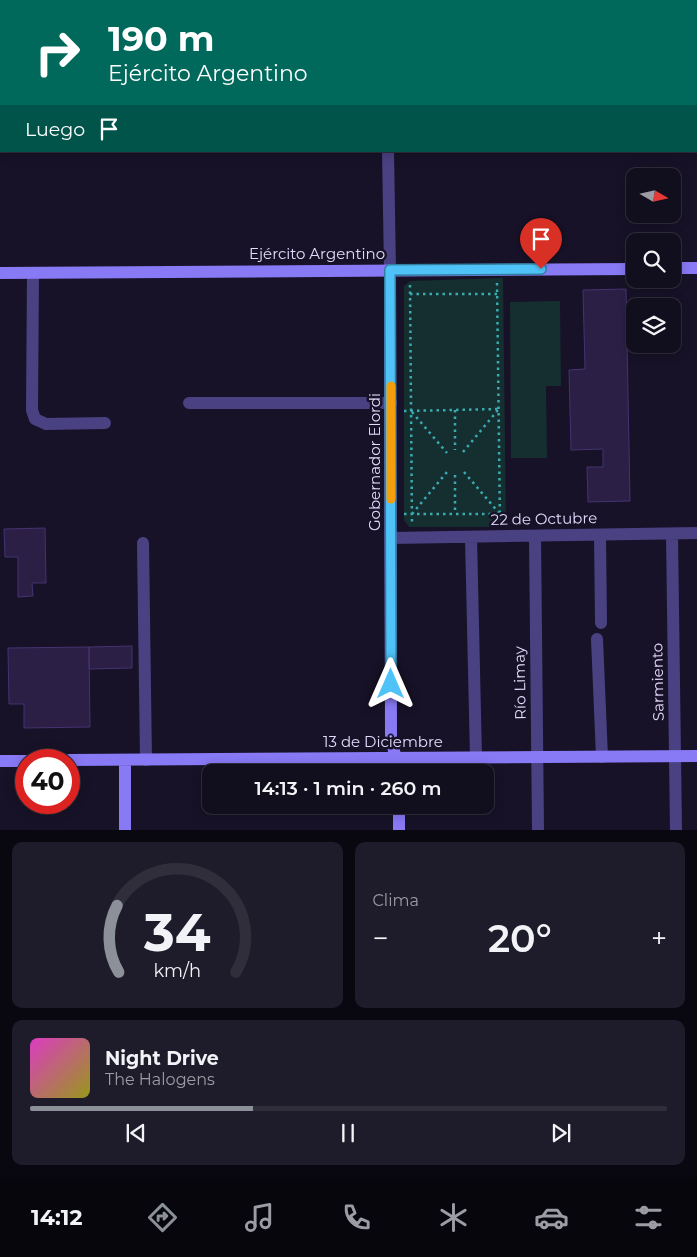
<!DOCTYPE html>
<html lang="es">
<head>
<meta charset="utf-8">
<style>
  :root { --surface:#110e1d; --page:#1e1c2a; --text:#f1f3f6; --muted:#9c9ca4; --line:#302e3b; --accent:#8c9099 }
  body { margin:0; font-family:Montserrat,sans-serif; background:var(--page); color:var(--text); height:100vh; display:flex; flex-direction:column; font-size:19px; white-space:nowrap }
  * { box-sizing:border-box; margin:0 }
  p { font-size:16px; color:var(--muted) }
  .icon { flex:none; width:28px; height:28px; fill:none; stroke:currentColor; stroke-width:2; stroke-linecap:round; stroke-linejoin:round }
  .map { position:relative; height:830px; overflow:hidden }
  .side { display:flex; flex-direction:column; gap:12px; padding:12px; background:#090810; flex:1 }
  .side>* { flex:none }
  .hud { position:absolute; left:0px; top:0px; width:698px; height:152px; box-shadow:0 2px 12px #0003,0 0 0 1px var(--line); background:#00695c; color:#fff; overflow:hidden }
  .needle { width:32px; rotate:99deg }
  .buttons { position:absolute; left:626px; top:168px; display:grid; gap:10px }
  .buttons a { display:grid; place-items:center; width:55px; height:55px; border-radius:10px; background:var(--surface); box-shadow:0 2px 12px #0003,0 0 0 1px var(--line); font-size:25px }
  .speed { position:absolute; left:15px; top:749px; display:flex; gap:10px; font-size:25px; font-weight:700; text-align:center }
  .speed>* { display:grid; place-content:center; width:65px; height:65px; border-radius:50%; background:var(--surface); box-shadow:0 2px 12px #0003,0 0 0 1px var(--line); line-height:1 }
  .speed .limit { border:8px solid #d22; background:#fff; color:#111 }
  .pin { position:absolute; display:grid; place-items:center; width:42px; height:42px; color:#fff; margin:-51px -21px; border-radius:50% 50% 50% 0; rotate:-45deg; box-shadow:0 0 5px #0007 }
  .pin .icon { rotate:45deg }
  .me { position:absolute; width:55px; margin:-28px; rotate:0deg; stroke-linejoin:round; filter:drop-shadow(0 0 4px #0008) }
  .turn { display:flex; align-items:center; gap:18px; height:105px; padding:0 25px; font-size:22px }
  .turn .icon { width:65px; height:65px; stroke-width:2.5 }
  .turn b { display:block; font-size:35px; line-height:42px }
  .then { display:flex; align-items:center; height:48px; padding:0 25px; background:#0003; gap:10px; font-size:19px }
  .big { font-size:38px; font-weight:600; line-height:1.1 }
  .side .tile { flex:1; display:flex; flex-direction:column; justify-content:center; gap:8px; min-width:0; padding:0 18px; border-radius:10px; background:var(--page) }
  .side .dial { align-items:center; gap:0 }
  .dial svg { height:130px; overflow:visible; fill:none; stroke:var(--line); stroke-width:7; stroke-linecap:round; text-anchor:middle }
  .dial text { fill:var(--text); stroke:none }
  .song { display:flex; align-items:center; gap:15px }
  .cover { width:60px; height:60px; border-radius:8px; background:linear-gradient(135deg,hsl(310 70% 55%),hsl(60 70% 35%)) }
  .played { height:5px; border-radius:2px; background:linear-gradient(90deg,var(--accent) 35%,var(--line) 35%) }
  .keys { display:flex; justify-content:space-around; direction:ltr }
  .heat { display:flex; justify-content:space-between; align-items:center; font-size:28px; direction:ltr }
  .side .tiles { flex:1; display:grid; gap:12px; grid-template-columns:1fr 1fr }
  .tile:last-child { grid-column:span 2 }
  .trip { position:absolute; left:202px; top:764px; width:292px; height:50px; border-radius:10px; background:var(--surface); box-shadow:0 2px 12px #0003,0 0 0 1px var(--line); font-weight:600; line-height:50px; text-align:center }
  .menu { display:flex; height:80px; justify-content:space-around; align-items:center; background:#07060c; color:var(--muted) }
  .menu .icon { width:35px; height:35px }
  .menu .on { color:var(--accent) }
  .menu b { font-size:22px; color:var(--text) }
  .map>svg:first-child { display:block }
  .green { fill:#152f30 }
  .building { fill:#2b1f46; stroke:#453370 }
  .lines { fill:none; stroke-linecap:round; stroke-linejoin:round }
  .path { stroke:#3aacb1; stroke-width:2.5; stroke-dasharray:2.5 4; stroke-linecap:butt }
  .street { stroke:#4a4182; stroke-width:12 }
  .secondary { stroke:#8879f5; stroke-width:12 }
  .route-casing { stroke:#337fa1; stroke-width:12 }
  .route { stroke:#4fc3f7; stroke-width:9 }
  .slow { stroke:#f59e0b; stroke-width:9 }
  .labels { text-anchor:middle; stroke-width:5; stroke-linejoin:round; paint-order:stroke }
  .street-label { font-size:15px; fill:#e2dbfc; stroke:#171227 }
</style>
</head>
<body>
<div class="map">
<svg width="697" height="830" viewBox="0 0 697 830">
  <rect width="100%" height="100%" fill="#171227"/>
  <!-- green -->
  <path class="green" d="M503,278L506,527H409L404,520V286L410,281Z
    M560,301L561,386H546L547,458H511L510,302Z"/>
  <!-- building -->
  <path class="building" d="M626,289L630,501L588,502L587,467H603V449L571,450L569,370L585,369L583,290Z
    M45,528L46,583H32L33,596L18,597V557H5L4,529Z
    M132,646V668L89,669V647Z
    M89,647L90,727L24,728V704H9L8,648Z"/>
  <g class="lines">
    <!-- path -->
    <path class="path" d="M497,283L500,524
      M410,285L412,524
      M410,294H498
      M455,410V450
      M404,411L499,409
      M412,412L447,453
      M463,452L498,410
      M464,472L499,513
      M455,475V514
      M404,514H506
      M412,514L447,472"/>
    <!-- street -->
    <path class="street" d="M98,0V1
      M231,0V1
      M428,1V0
      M0,13H1
      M388,151L390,270
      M33,273L32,410L35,419L46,424L105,423
      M189,403H391
      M672,534L676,830
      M600,535L601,623
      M535,536L538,830
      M471,537L476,758
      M391,538L697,533
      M143,543L146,760
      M597,639L602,757"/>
    <!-- secondary -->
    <path class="secondary" d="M672,268H697
      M390,270L391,738L399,772
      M0,273L635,269
      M69,760L697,756
      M125,760V830
      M0,761H26
      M399,805V830"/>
  </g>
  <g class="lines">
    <defs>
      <path id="route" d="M391,684L390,270L541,269"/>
    </defs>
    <!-- route casing -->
    <use href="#route" class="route-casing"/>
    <!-- route -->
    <use href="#route" class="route"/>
    <!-- slow -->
    <path class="slow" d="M391,386V499"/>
  </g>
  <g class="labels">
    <!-- street labels -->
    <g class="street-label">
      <text x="317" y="259">Ejército Argentino</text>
      <text transform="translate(375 462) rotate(-90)" y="5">Gobernador Elordi</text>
      <text transform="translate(544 519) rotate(-1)" y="5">22 de Octubre</text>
      <text transform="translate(658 682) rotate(-91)" y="5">Sarmiento</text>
      <text transform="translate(520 683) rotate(-91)" y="5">Río Limay</text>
      <text x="383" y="747">13 de Diciembre</text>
    </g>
  </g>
</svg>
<div class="buttons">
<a><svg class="needle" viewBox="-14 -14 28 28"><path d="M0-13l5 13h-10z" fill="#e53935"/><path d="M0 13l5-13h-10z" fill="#9c9ca4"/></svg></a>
<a><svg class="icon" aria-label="search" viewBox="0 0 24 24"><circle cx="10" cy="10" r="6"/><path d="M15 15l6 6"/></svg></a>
<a><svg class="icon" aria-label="layers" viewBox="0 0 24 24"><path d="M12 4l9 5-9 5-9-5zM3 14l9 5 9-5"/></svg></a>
</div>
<div class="speed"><div class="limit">40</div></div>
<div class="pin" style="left:541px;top:269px;background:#d93025"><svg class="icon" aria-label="arrive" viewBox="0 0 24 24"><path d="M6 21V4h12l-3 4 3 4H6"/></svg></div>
<svg class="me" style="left:391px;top:684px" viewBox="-20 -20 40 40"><path d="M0-17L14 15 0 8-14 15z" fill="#4fc3f7" stroke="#fff" stroke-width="4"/></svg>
<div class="trip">14:13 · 1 min · 260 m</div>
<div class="hud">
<div class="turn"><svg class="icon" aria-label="right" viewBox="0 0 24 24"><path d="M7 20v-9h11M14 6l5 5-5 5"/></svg><div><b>190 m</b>Ejército Argentino</div></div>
<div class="then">Luego<svg class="icon" aria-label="arrive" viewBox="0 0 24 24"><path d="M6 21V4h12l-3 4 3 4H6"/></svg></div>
</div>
</div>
<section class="side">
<div class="tiles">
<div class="tile dial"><svg viewBox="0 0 100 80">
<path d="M14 69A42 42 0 1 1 86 69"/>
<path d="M14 69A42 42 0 0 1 13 28" stroke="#8c9099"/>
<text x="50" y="56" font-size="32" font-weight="700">34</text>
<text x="50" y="72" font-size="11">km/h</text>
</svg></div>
<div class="tile"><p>Clima</p>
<div class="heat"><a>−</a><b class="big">20°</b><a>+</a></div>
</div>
<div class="tile">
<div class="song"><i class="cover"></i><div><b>Night Drive</b><p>The Halogens</p></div></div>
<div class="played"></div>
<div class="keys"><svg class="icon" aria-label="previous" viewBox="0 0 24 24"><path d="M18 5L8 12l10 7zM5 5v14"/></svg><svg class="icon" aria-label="pause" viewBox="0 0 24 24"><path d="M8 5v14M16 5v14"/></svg><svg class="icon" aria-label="next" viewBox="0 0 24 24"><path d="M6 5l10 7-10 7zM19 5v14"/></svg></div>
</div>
</div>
</section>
<nav class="menu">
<b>14:12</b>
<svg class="icon on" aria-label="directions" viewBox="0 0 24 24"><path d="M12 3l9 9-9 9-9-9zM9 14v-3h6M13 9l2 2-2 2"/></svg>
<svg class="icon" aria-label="music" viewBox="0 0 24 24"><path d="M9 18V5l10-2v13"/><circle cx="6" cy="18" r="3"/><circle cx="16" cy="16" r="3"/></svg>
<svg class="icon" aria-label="phone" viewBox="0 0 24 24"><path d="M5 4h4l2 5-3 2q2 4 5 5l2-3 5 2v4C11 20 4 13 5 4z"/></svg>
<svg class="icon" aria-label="climate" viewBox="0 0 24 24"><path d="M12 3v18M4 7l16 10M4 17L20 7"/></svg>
<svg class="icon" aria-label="car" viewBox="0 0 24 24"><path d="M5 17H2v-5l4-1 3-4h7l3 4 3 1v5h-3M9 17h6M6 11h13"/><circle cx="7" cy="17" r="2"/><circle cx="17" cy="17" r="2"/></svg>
<svg class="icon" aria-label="filters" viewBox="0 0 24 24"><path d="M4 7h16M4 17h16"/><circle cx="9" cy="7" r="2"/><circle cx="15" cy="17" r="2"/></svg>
</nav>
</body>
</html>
